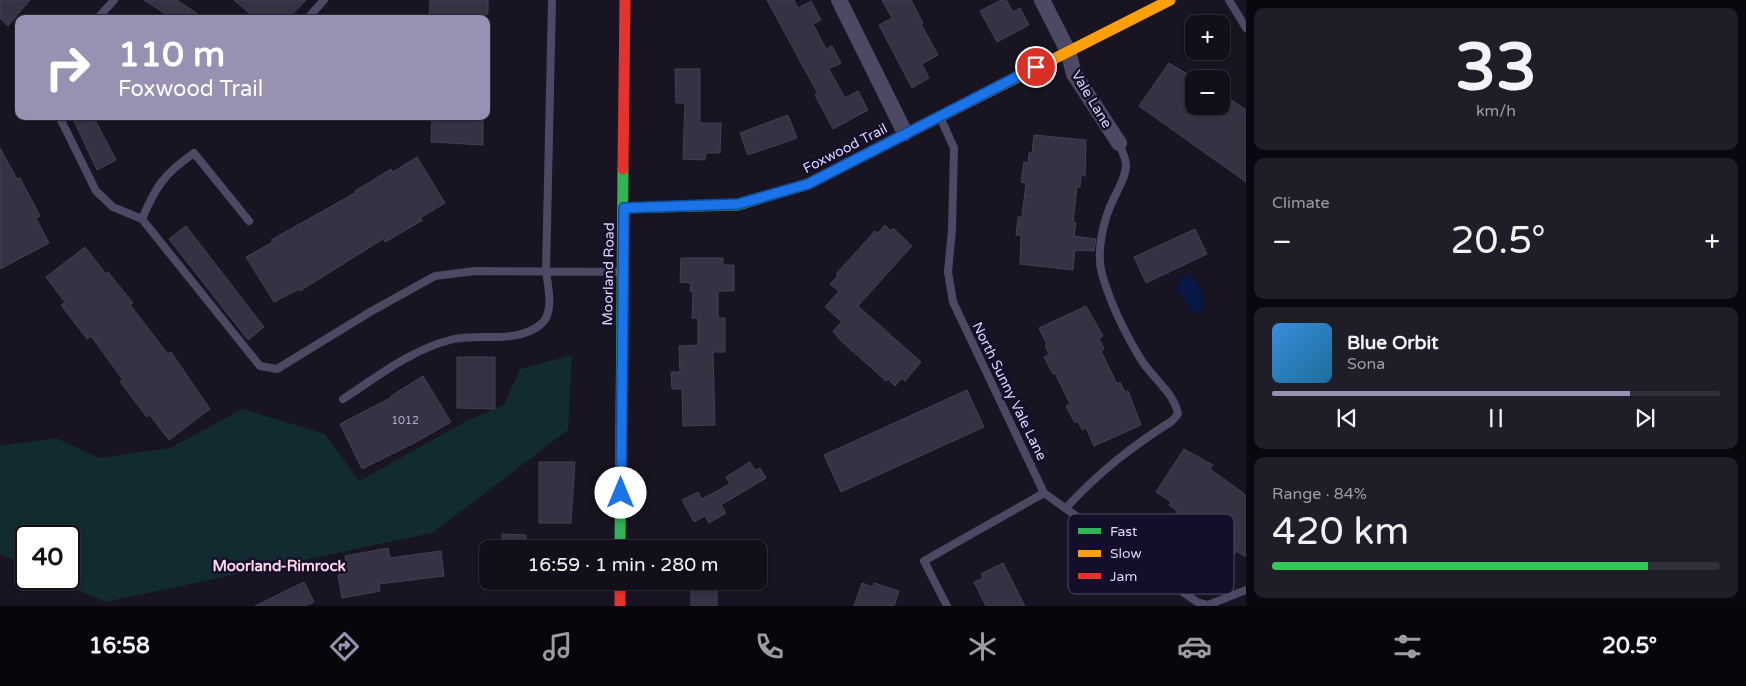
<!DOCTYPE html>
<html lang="en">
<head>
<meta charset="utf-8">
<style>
  :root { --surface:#120f1a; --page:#1f1d27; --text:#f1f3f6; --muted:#9c9ca2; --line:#312f39; --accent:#9991b2 }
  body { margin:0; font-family:"Varela Round",sans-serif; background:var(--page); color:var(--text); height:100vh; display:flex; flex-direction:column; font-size:19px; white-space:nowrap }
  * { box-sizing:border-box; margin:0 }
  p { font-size:16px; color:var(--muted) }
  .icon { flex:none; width:28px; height:28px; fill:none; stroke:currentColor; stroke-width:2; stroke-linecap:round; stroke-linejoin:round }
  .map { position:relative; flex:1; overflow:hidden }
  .panel { display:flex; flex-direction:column; gap:8px; padding:8px; background:#0a080e; width:500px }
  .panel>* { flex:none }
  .hud { position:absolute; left:15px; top:15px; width:475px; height:105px; border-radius:10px; box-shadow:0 1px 4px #0004,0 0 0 1px var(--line); background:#9991b2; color:#fff; overflow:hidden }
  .buttons { position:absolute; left:1185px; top:15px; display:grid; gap:10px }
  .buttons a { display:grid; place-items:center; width:45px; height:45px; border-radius:10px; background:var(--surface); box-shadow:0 1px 4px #0004,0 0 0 1px var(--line); font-size:25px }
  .speed { position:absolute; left:15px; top:525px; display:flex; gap:10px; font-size:25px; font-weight:700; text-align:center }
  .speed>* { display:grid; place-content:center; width:65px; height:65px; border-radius:50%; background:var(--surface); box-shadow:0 1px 4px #0004,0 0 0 1px var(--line); line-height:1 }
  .speed .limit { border:2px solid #111; border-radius:8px; background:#fff; color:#111 }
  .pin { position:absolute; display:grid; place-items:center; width:42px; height:42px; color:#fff; margin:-21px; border:2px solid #fff; border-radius:50%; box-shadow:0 1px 5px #0007 }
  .me { position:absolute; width:55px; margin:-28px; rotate:0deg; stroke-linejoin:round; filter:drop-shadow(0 0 4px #0008) }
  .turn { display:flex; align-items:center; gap:18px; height:105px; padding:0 20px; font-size:22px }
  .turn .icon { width:65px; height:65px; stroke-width:2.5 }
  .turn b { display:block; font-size:35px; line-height:42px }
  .big { font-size:38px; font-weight:600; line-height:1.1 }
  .panel .widget { flex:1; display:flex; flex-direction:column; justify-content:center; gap:8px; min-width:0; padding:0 18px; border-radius:10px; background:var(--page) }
  .panel .dial { align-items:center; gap:0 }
  .dial b { font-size:65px; line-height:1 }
  .song { display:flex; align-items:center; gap:15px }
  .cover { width:60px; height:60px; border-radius:8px; background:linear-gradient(135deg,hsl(210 70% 55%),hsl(200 70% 35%)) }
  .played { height:5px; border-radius:2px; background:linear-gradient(90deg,var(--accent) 80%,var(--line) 80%) }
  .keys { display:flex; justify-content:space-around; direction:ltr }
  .heat { display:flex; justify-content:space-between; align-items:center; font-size:28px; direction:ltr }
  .charge { height:8px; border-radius:4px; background:linear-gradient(90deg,#34c759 84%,var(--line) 0) }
  .trip { position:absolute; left:479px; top:540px; width:288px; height:50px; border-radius:10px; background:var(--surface); box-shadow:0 1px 4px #0004,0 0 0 1px var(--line); font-weight:600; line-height:50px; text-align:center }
  .tabs { display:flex; height:80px; justify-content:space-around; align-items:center; background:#07060a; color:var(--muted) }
  .tabs .icon { width:35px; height:35px }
  .tabs .on { color:var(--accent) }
  .tabs b { font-size:22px; color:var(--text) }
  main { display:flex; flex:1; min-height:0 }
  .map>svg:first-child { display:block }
  .green { fill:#112b30 }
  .water { fill:#091745 }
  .building { fill:#373144; stroke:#453e56 }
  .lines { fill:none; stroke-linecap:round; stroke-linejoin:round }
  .lane { stroke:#4d4863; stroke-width:8 }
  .street { stroke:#4d4863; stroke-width:16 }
  .fast { stroke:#30b455; stroke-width:11 }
  .slow { stroke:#ff9f0a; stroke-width:11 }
  .jam { stroke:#e5322d; stroke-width:11 }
  .route-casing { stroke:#114b97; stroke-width:12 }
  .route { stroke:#1a73e8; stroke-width:9 }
  .labels { text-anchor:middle; stroke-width:5; stroke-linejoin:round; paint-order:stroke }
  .number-label { font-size:11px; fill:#b4abd0 }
  .street-label { font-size:14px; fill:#ded4ff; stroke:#150e28 }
  .neighbourhood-label { font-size:15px; font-weight:bold; fill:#ffd6ec; stroke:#150e28 }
  .key { fill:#150e28; stroke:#514968; stroke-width:1 }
  .key-label { font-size:14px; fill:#ded4ff }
</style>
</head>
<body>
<main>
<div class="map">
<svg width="1246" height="606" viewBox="0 0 1246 606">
  <rect width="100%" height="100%" fill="#181422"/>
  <!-- green -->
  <path class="green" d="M572,355L568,430L432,533L105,602L53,579H69V536H26V566L0,554V446L56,438L99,458L170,448L242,409L325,434L359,481L468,420L504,405L520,369Z"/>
  <!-- water -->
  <path class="water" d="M1190,275C1199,283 1207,298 1203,310L1194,314L1189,311L1184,300L1175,288L1181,277Z"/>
  <!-- building -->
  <path class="building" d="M0,0H30L8,26L0,18Z
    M144,0H177L205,19H173Z
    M234,0H306L288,19H256Z
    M430,0H488V14H485V19H434V15H429Z
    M767,0H794L798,8L811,1L821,20L813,24L826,49L832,46L841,63L829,69L845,98L858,91L868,110L833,129L815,95L818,94Z
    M882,0H911L923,23L921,24L938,55L922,64L929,78L912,88L879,25L892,18Z
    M1001,0H1006L1013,12L1020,8L1029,25L997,42L980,11Z
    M1169,63L1194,78V106H1221V93L1246,110V182L1139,106Z
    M675,69H700V123H721L720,153H706L705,160L683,159L685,103H676Z
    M788,115L797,138L748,155L740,133Z
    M85,116H93L116,160L97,170L74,121Z
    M432,116H483V145L431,142Z
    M1034,135L1086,140L1085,176L1081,175L1080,187H1077L1073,223H1076L1074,236L1096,239L1094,251L1075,250L1073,270L1020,264L1021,235H1016L1018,217H1022L1026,183L1021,182L1024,162L1028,163L1029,153H1032Z
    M0,148L17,179L20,178L40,216L36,218L49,243L0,269Z
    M417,157L445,203L420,218L423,220L385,242L383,239L300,291L299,289L274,302L246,257L273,242L271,240L355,193V191L391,169L393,172Z
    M885,225L891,231L893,228L912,246L858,306L921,362L905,381L902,378L895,386L888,379L886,381L840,340L833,331L842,322L825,307L839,291L830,284L838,276L836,274L875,231L878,233Z
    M186,226L264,327L248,340L169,239Z
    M1195,229L1207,254L1146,283L1134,257Z
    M85,247L106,274L108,272L133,303L130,305L168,354L171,352L210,409L169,440L149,414L147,417L120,382L123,380L91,336L87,339L61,305L65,302L46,277Z
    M681,258H723V265H734V291H718V318H725V352H713L715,425L683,426L682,389H672L671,372H680L679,346L698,345V318H692L693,291H690L691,283L680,282Z
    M1086,306L1103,336L1099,338L1104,349L1101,351L1117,384L1120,382L1125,392L1128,391L1141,425L1094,446L1086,428L1082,430L1078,421L1075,423L1066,406L1070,404L1055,373L1053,374L1044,357L1049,354L1045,346L1047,345L1039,328Z
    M457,357H495V409L457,408Z
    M423,376L451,422L418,441L362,469L340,424L392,397L391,396Z
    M967,390L984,427L841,492L824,455Z
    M1184,449L1213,465L1210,469L1246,495V557L1236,551L1235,554L1192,523L1191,525L1175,515L1177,511L1169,505L1171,502L1156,492Z
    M539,462H575L571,523H539Z
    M750,462L755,470L760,468L766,478L721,505L726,513L709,523L705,516L694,522L682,500L698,492L702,499L730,484L726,477Z
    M502,534L526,535V549H502Z
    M388,548L390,558L441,551L444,576L379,584L380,591L342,598L338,575L348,573L345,556Z
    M1003,563L1025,606H986L974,582L983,578L981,574Z
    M691,581H717V606H691Z
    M304,582L314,602L305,606H255Z
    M862,583L873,587L874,583L899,591L894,606H854Z"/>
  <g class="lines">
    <!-- lane -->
    <path class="lane" d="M1229,0L1246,28
      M97,19L114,0
      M307,19L324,0
      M59,116L96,191L113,207L142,219L260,366L277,369L370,312L435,276L475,271L620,272
      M941,119L954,148L952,230L948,272L953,302L1044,493L1197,602L1208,605L1246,590
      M142,219C156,186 164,174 194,153L249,221
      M343,399C377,377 411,350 450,340C479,332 514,345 540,325C555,314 548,287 546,271L552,0
      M1066,508C1099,472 1131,447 1172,421L1178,414C1174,392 1151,377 1140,358C1125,333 1110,302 1102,274C1096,252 1103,221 1113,200C1118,189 1126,177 1126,165C1126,158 1121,150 1119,143
      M947,606L924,561L1044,493"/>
    <!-- street -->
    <path class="street" d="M839,0L905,133
      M1042,0L1068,51L1074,74L1119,143"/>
    <!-- fast -->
    <path class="fast" d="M624,208L738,205L808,184L890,142
      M620,549L623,169"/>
    <!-- slow -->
    <path class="slow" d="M890,142L1170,0"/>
    <!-- jam -->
    <path class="jam" d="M623,169L625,0
      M620,581V606"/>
  </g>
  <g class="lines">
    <defs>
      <path id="route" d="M621,493L624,208L738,204L808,184L1036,67"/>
    </defs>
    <!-- route casing -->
    <use href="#route" class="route-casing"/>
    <!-- route -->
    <use href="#route" class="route"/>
  </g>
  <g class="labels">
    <!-- number labels -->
    <g class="number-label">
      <text x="405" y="424">1012</text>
    </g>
    <!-- street labels -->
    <g class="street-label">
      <text transform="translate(1092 99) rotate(59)" y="5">Vale Lane</text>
      <text transform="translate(845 148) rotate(-27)" y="5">Foxwood Trail</text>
      <text transform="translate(608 274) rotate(-89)" y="5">Moorland Road</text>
      <text transform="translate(1010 391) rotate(64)" y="5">North Sunny Vale Lane</text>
    </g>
    <!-- neighbourhood labels -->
    <g class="neighbourhood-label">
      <text x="279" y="571">Moorland-Rimrock</text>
    </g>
  </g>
  <!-- legend -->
  <rect x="1068" y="514" width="166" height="80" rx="8" class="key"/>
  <rect x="1078" y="528" width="23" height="6" fill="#30b455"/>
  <rect x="1078" y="550" width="23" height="7" fill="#ff9f0a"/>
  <rect x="1078" y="573" width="23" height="6" fill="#e5322d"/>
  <g class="key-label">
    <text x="1110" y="536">Fast</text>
    <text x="1110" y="558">Slow</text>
    <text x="1110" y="581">Jam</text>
  </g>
</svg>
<div class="buttons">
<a>+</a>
<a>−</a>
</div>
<div class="speed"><div class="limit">40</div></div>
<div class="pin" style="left:1036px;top:67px;background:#d93025"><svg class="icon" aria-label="arrive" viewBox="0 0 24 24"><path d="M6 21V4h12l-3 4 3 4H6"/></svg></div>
<svg class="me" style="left:621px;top:493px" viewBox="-20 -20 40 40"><circle r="19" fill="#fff"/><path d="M0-13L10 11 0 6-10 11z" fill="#1a73e8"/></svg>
<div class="trip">16:59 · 1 min · 280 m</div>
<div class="hud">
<div class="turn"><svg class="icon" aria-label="right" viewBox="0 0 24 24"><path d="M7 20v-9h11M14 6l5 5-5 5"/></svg><div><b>110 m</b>Foxwood Trail</div></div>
</div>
</div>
<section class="panel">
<div class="widget dial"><b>33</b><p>km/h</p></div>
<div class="widget"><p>Climate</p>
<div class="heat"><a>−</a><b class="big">20.5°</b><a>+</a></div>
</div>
<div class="widget">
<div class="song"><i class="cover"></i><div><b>Blue Orbit</b><p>Sona</p></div></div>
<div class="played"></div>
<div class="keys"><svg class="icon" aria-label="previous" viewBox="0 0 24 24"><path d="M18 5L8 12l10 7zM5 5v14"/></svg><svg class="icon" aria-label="pause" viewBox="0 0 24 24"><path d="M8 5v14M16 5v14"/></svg><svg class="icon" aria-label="next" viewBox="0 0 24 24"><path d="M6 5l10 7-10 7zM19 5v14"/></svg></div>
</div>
<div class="widget"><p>Range · 84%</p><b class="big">420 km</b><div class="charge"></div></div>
</section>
</main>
<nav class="tabs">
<b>16:58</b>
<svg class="icon on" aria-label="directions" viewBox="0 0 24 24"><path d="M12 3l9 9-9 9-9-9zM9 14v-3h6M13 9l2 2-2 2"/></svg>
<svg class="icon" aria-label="music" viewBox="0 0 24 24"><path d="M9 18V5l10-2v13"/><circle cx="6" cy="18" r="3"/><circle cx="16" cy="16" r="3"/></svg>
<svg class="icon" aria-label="phone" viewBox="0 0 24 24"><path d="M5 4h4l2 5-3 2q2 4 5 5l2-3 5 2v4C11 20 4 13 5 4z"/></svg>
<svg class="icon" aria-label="climate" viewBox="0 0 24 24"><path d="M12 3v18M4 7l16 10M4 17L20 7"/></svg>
<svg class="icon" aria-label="car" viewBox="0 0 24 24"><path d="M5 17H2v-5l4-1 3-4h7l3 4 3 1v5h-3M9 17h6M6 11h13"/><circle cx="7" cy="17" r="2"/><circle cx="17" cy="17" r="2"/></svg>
<svg class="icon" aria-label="filters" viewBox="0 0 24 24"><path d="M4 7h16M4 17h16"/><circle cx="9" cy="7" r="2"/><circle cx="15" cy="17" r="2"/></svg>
<b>20.5°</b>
</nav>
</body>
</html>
